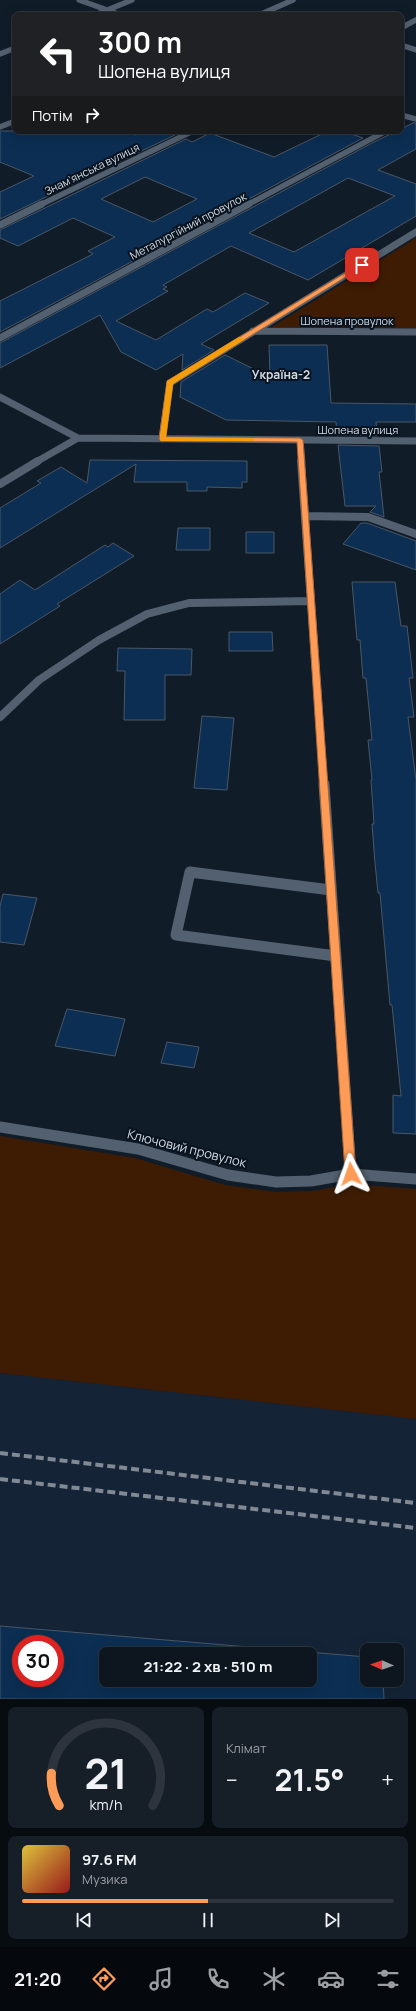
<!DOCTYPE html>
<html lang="uk">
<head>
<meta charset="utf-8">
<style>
  :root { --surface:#0d151f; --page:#161e28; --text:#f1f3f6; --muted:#9a9fa4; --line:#2d343d; --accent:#fe9c57 }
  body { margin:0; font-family:Manrope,sans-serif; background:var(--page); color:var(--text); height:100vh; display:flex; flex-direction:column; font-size:15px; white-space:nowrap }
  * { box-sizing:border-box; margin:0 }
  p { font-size:13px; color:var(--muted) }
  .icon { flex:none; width:22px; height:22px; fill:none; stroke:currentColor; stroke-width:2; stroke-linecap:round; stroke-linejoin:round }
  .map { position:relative; height:1699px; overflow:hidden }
  .panel { display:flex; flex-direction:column; gap:8px; padding:8px; background:#070c11; flex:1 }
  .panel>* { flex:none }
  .banner { position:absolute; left:12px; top:12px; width:392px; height:122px; border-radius:8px; box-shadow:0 4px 16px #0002,0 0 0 1px var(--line); background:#202124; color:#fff; overflow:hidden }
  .needle { width:26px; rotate:272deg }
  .fabs { position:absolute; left:360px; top:1643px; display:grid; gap:8px }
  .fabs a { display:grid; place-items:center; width:44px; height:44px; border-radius:8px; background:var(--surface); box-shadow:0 4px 16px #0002,0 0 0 1px var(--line); font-size:20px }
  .speed { position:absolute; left:12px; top:1635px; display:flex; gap:8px; font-size:20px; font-weight:700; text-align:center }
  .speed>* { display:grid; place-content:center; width:52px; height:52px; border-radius:50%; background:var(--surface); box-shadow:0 4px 16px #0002,0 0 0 1px var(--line); line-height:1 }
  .speed .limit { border:6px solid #d22; background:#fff; color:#111 }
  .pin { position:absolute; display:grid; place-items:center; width:34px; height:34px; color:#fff; margin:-17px; border-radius:8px; box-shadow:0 2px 6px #0006 }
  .me { position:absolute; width:44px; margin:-22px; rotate:356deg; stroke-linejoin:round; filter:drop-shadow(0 0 3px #0008) }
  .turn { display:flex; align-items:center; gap:14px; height:84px; padding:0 20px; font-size:18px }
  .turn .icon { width:52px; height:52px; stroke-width:2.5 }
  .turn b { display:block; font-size:28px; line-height:34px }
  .then { display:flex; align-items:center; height:38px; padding:0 20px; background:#0003; gap:8px; font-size:15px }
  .big { font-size:30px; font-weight:700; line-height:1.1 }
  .panel .widget { flex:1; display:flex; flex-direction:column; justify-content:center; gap:6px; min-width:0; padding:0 14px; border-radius:8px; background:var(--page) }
  .panel .dial { align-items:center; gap:0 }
  .dial svg { height:104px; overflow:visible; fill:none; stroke:var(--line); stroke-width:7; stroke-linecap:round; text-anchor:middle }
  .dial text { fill:var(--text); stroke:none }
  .song { display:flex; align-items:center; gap:12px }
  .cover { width:48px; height:48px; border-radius:6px; background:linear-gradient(135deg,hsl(50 70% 55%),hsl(0 70% 35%)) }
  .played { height:4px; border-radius:2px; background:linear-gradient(90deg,var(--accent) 50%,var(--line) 50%) }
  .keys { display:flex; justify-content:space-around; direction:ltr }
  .heat { display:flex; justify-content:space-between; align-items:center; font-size:22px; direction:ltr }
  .panel .tiles { flex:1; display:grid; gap:8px; grid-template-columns:1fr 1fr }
  .widget:last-child { grid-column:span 2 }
  .trip { position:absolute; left:99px; top:1647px; width:218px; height:40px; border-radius:8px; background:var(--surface); box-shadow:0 4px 16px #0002,0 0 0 1px var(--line); font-weight:700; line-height:40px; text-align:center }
  .tab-bar { display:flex; height:64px; justify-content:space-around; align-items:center; background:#05080c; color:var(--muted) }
  .tab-bar .icon { width:28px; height:28px }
  .tab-bar .current { color:var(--accent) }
  .tab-bar b { font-size:18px; color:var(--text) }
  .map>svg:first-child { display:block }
  .built { fill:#142436; fill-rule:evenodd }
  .green { fill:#3e1c03 }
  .building { fill:#0b2e52; stroke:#4a5766; fill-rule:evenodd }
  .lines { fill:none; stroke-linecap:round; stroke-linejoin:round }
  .minor-far3 { stroke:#53606f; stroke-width:5.5 }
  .minor-far2 { stroke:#53606f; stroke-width:7 }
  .minor-far1 { stroke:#53606f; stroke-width:8 }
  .minor { stroke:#53606f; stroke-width:11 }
  .rail { stroke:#808994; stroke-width:4; stroke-dasharray:8 4; stroke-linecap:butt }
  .route { fill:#fe9c57; stroke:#a56539 }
  .slow { fill:#f59e0b }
  .labels { text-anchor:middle; stroke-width:4; stroke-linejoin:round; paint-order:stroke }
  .far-street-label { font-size:11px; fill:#d3dbe4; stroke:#08131f }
  .far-neighbourhood-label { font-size:12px; font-weight:bold; fill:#d3dbe4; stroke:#08131f }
  .street-label { font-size:13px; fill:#d3dbe4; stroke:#08131f }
</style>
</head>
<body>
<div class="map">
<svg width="416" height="1699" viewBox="0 0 416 1699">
  <rect width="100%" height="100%" fill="#111c29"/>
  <!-- built -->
  <path class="built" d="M0,1373L416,1419V1699H0ZM21,1644H55V1678H21ZM367,1650H397V1680H367ZM106,1654H310V1680H106Z"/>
  <!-- green -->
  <path class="green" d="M416,238V328L272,327Z
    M0,1136L135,1158L225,1185L276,1192L313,1191L352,1184L416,1189V1419L0,1373Z"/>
  <!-- building -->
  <path class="building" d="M413,123H416V149L378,170L416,184V216L308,280L231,246L163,285L167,287L163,289L168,291L116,321L156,340L207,309L213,312L245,293L269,303L201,344L214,350L182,370L183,354L156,370L121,352L100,315L0,368V343L374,142L397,131H401V129ZM348,178L395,196L294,252L249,233Z
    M0,131H126L135,135L143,131H164L175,135L0,219V192L34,176L0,162Z
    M328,131H343L363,138L0,332V301L93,254L88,251L115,237L73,218L18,246L0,238V230L186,139L192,142L210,133L274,157ZM145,177L197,199L153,222L101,199Z
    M269,345H327L331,403L416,404V422H376L377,436L337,435L336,422L226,420L180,397L181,382L225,355L270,377Z
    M338,445L379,446L382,472H379L384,517L370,512L376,506H345Z
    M90,460L247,461V482H242V488L207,487V491H187V482H134L136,464L0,548V508L41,483L37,481L61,467L87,483Z
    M361,523H367L416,541V570L343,544Z
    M178,528H210V550H176Z
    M246,532H274V553H246Z
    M113,543L134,556L57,604L60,606L0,644V594L20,580L35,590L105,545L108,547Z
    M352,582H395L401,626H407L413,678H409L414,717H408L416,780V1134L393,1133V1095L401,1096L392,1005H390L380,893H378L375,863L372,824H374L371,780H372L368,740H372L366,678H363L360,640H357Z
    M229,632H272L273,651H229Z
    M118,648L192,649L191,675H165V720H124L125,671H117Z
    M202,716L234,718L227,790L194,788Z
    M3,894L37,898L24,945L0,942V906Z
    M67,1009L125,1019L115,1056L55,1046Z
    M167,1042L199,1047L194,1068L161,1063Z
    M0,1626L367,1657V1680H383L384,1699H0ZM21,1644H55V1678H21ZM106,1654H310V1680H106Z"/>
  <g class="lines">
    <!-- minor-far3 -->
    <path class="minor-far3" d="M79,0L121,15
      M95,15L132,0
      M259,15L293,0
      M401,28L416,20
      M401,45L416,50
      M0,54L15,48
      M401,115L416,119
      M0,127L15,121
      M40,205L193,131
      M247,205L386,131"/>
    <!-- minor-far2 -->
    <path class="minor-far2" d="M0,225L42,204
      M253,331L416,332
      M0,338L249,204
      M0,397L78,438
      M162,439L170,383L416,232
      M300,440L302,462
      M36,462L78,438L416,441"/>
    <!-- minor-far1 -->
    <path class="minor-far1" d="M301,461L324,785
      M0,484L38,461
      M305,516L368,517L416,534
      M0,717L39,680L99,640L147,614L189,603L311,601"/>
    <!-- minor -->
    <path class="minor" d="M324,784L351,1174
      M331,890L190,872L176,935L336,956
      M0,1127L138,1149L228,1175L276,1182L311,1181L351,1174L416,1179"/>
    <!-- rail -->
    <path class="rail" d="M0,1453L416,1503
      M0,1479L416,1528"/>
  </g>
  <!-- route -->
  <path class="route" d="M360,264L365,265L173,384L166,437L300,438L303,440L356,1174L355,1178L351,1179L347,1178L345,1174L297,442L162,441L159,439L167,381Z"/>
  <!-- slow -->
  <path class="slow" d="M239,337L245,339L173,384L166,437L252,438L255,440L254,441H160L167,381Z"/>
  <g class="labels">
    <!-- far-street labels -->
    <g class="far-street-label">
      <text transform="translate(92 169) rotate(-26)" y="4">Знам’янська вулиця</text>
      <text transform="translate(188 226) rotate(-28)" y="4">Металургійний провулок</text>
      <text x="347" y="325">Шопена провулок</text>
      <text x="358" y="434">Шопена вулиця</text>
    </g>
    <!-- far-neighbourhood labels -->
    <g class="far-neighbourhood-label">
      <text x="281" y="379">Україна-2</text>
    </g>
    <!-- street labels -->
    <g class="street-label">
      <text transform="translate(187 1148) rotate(14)" y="5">Ключовий провулок</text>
    </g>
  </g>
</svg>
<div class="fabs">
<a><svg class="needle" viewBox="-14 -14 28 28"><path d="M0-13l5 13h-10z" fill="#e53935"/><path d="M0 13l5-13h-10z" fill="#9a9fa4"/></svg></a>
</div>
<div class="speed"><div class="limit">30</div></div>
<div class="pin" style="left:362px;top:265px;background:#d93025"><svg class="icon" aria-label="arrive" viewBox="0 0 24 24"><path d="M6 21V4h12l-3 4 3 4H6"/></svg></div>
<svg class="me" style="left:351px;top:1174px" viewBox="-20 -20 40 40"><path d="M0-17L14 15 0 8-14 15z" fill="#fe9c57" stroke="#fff" stroke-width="4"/></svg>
<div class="trip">21:22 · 2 хв · 510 m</div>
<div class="banner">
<div class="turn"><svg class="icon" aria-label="left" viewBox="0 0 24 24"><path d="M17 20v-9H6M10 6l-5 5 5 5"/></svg><div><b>300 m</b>Шопена вулиця</div></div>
<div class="then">Потім<svg class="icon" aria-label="right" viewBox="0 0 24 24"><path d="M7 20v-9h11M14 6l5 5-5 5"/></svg></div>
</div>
</div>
<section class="panel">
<div class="tiles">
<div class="widget dial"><svg viewBox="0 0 100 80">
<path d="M14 69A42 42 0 1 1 86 69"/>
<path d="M14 69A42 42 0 0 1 8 44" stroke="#fe9c57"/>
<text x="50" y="56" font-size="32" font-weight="700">21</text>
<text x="50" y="72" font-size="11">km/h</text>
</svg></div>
<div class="widget"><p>Клімат</p>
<div class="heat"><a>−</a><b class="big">21.5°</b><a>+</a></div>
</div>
<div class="widget">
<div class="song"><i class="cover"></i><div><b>97.6 FM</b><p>Музика</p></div></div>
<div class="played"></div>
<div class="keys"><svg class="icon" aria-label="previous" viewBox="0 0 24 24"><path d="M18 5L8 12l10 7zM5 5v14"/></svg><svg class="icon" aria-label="pause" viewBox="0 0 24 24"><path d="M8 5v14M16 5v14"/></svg><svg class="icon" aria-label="next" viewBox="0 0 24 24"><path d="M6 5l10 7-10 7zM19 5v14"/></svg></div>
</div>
</div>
</section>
<nav class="tab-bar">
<b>21:20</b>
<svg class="icon current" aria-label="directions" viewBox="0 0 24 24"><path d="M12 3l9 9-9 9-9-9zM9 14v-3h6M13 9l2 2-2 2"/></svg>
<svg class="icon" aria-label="music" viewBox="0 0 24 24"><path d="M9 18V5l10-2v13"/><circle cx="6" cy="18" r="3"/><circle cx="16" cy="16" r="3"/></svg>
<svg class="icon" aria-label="phone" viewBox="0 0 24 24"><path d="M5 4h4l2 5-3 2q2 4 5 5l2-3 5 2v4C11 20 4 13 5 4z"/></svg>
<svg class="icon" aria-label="climate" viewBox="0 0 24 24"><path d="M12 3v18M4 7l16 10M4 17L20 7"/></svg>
<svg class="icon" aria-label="car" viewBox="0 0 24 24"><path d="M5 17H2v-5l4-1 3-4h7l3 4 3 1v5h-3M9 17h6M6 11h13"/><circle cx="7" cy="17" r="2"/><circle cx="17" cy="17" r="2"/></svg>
<svg class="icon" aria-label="filters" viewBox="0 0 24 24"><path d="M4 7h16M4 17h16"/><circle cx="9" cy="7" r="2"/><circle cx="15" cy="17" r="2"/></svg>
</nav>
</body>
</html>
